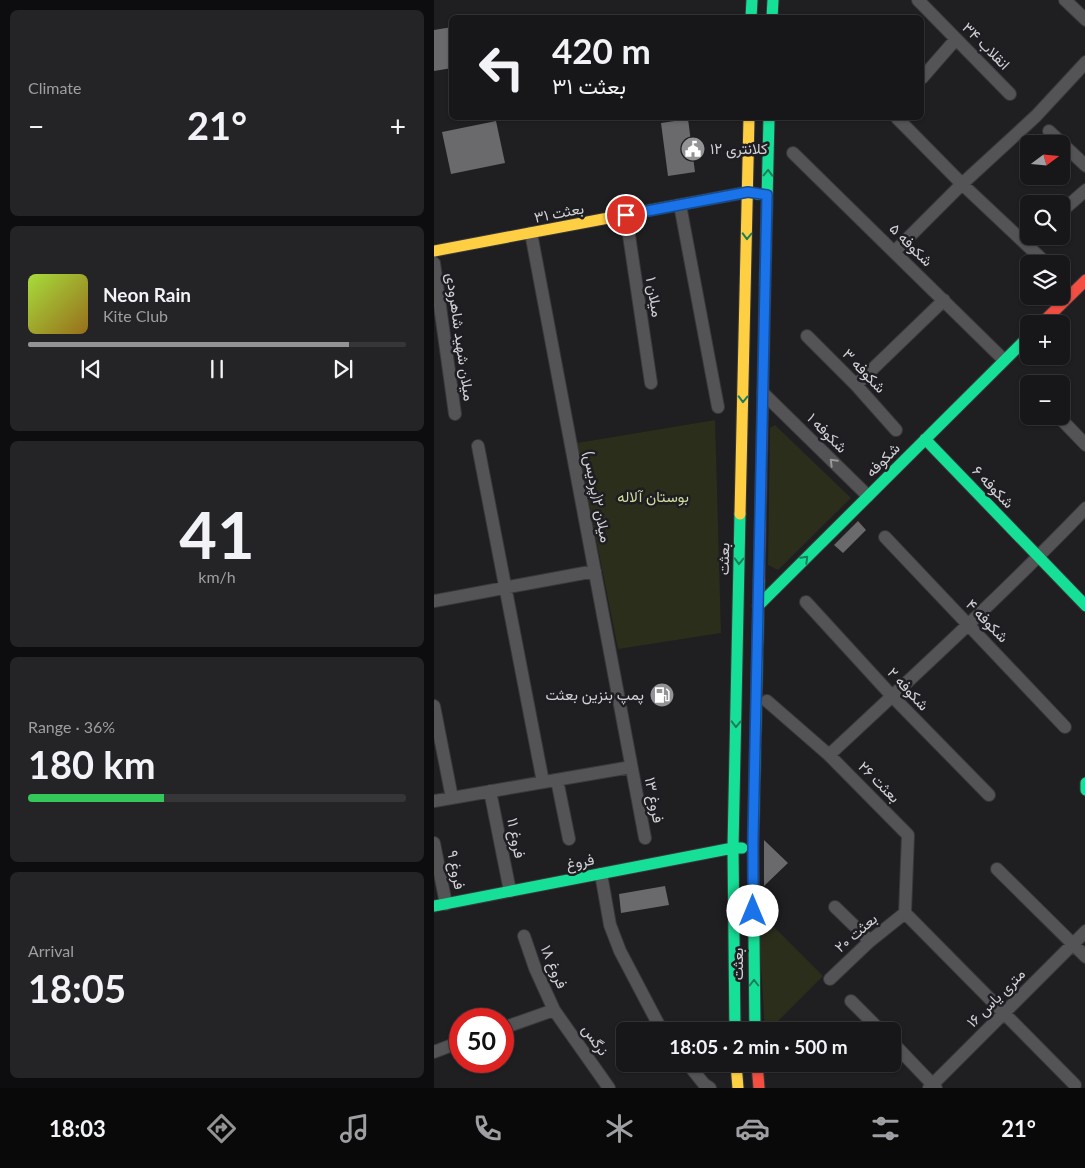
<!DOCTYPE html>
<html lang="en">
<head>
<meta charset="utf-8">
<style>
  :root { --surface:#171619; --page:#242326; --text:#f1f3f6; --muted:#9e9fa2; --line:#363538; --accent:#939396 }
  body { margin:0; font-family:Lato,Vazirmatn,sans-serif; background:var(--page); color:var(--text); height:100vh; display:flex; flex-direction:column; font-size:19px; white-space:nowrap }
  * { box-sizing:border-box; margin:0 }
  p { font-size:16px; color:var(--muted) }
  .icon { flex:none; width:28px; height:28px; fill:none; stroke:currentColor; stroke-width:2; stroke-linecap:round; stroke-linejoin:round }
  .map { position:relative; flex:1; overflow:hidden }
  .side { display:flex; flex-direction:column; gap:10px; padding:10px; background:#0d0c0e; width:434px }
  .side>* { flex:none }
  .hud { position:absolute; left:15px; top:15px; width:475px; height:105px; border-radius:8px; box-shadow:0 1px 4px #0004,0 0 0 1px var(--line); background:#171619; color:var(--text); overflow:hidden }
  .needle { width:32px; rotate:74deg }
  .tools { position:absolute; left:586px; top:135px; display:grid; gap:10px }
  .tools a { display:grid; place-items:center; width:50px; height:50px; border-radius:8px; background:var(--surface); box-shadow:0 1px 4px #0004,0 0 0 1px var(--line); font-size:25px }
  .speed { position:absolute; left:15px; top:1008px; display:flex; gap:10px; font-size:25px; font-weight:700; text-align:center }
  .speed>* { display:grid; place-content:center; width:65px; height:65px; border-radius:50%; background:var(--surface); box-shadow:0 1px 4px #0004,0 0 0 1px var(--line); line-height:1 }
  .speed .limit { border:8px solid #d22; background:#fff; color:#111 }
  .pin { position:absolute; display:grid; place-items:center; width:42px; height:42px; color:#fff; margin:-21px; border:2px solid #fff; border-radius:50%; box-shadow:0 1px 5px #0007 }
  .me { position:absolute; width:55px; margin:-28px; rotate:0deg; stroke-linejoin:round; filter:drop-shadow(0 0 4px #0008) }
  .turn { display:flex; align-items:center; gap:18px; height:105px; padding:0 20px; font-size:22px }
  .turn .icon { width:65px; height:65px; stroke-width:2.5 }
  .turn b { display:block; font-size:35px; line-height:42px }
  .big { font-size:38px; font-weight:700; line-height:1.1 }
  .side .card { flex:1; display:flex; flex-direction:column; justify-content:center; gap:8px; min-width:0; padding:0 18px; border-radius:8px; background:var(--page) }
  .side .dial { align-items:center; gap:0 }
  .dial b { font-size:65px; line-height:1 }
  .song { display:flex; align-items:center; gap:15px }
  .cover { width:60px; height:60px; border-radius:8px; background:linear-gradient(135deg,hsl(80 70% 55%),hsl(40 70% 35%)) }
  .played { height:5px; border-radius:2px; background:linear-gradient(90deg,var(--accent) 85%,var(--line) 85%) }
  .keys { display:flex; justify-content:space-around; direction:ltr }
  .heat { display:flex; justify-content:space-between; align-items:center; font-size:28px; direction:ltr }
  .charge { height:8px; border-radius:4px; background:linear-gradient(90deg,#34c759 36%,var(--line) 0) }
  .trip { position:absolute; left:182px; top:1022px; width:285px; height:50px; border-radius:8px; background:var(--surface); box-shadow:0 1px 4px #0004,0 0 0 1px var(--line); font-weight:700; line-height:50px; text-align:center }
  .menu { display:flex; height:80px; justify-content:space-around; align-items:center; background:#09090a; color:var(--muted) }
  .menu .icon { width:35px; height:35px }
  .menu .on { color:var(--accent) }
  .menu b { font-size:22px; color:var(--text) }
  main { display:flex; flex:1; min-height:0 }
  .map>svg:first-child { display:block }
  .green { fill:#2a2e1b }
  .building { fill:#6a696c }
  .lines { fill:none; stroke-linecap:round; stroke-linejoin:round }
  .street-casing { stroke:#39383b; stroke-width:14 }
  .fast-casing { stroke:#39383b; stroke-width:13 }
  .slow-casing { stroke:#39383b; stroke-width:13 }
  .jam-casing { stroke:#39383b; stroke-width:13 }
  .street { stroke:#545355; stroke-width:12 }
  .fast { stroke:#16e098; stroke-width:11 }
  .slow { stroke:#ffcf43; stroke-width:11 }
  .jam { stroke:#f24e42; stroke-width:11 }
  .oneway { stroke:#1a7e5d }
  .oneway2 { stroke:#99999b }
  .route-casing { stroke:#114b97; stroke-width:12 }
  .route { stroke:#1a73e8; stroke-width:9 }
  .labels { text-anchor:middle; stroke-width:5; stroke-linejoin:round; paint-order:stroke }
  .street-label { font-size:15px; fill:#d2d2d5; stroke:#1e1d22 }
  .poi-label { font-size:15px; fill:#d2d2d5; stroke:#1e1d22; text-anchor:start }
  .park-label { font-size:15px; fill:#cedb9d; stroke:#1e1d22 }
</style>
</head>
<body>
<main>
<section class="side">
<div class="card"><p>Climate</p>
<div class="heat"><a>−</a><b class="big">21°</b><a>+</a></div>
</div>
<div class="card">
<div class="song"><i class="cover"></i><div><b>Neon Rain</b><p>Kite Club</p></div></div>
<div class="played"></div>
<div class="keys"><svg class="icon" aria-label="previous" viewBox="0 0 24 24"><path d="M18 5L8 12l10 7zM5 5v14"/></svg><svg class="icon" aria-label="pause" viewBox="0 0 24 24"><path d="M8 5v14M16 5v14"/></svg><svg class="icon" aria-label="next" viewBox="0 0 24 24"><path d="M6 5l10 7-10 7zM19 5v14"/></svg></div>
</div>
<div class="card dial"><b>41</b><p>km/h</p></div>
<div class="card"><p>Range · 36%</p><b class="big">180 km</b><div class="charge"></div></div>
<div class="card"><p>Arrival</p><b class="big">18:05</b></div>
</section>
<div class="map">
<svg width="652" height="1088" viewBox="0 0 652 1088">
  <rect width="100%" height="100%" fill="#1f1e21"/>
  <!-- green -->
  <path class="green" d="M281,420L287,633L184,649L143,443Z
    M341,425L417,498L344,570L334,565L336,428Z
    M326,913L389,976L334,1031H331L324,917Z"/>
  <!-- building -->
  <path class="building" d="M18,27V68L0,71V30Z
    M254,119L261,172L234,176L227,123Z
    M62,121L71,163L17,174L8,132Z
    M424,521L432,530L409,553L400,545Z
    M330,840L354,863L330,886Z
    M231,886L235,905L187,913L185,894Z"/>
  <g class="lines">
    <defs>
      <path id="street" d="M484,0L576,94
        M631,0L652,20
        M488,78L522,39
        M463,118L528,184L613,264
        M615,131L652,166
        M359,153L570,360
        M246,205L284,407
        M628,211L652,190
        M192,215L217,383
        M97,233L211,838
        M461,251L528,184L602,116L652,62
        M0,263L21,414
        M373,336L422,385L462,430
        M592,384L595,386
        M422,385L510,300
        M329,393L434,496
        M624,416L652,445
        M44,446L109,782
        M451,537L631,727
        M0,601L161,571
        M372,602L458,696L555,795
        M333,701L395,755L474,835L471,913
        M0,706L18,798
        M395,755C482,674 569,594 652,508
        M123,780L135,839
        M56,791L76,891
        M0,801L197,767
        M0,843L12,904
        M563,869L652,957
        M167,874L176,925L186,951L228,1031
        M401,907L436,941
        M471,913L641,1085
        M90,936L101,968L120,1010L175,1088
        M396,979L436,941L471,913
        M417,1001L447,1031
        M69,1028L120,1010
        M459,1043L502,1088
        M0,1052L26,1042
        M254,1064L270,1084L276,1088
        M495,1088L652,931"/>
      <path id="fast" d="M317,18L318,0
        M338,18L339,0
        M185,216L314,192L324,194
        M331,285L335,118
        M491,439L652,606
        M324,606L595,336
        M652,783V790
        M0,906L299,848H308
        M301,1031L299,848L306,514
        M321,1031L319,848L325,581"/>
      <path id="slow" d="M0,251L185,216
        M306,514L315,118
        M302,1064L304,1088"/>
      <path id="jam" d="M607,324L652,280
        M325,581L331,285
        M323,1064L325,1088"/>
    </defs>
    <!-- street casing -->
    <use href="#street" class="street-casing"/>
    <!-- fast casing -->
    <use href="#fast" class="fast-casing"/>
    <!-- slow casing -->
    <use href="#slow" class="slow-casing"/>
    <!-- jam casing -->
    <use href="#jam" class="jam-casing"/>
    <!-- street -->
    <use href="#street" class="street"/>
    <!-- fast -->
    <use href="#fast" class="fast"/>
    <!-- slow -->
    <use href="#slow" class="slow"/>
    <!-- jam -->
    <use href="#jam" class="jam"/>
  </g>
  <!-- one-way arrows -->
  <defs><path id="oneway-chevron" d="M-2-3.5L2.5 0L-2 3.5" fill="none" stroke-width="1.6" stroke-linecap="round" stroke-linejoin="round" transform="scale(1.25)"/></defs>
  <g class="oneway">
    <use href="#oneway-chevron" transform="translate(334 173) rotate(-88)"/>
    <use href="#oneway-chevron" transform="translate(313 236) rotate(91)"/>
    <use href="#oneway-chevron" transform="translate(309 399) rotate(91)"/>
    <use href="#oneway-chevron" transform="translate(371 559) rotate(-45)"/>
    <use href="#oneway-chevron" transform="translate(305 561) rotate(91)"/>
    <use href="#oneway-chevron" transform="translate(302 724) rotate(91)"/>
    <use href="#oneway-chevron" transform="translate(320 983) rotate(-90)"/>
  </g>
  <use class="oneway2" href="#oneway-chevron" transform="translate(399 462) rotate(-135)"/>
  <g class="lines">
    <defs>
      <path id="route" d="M192,215L314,192L333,195L319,838V911"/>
    </defs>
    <!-- route casing -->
    <use href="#route" class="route-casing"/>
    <!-- route -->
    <use href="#route" class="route"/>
  </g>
  <!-- icons -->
  <defs>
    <symbol id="civic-disc" viewBox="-11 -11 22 22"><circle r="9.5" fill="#939396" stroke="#1e1d22"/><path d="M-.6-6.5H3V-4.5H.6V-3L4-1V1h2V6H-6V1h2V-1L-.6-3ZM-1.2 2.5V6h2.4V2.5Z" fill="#fff"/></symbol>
    <symbol id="fuel-disc" viewBox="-11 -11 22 22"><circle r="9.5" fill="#939396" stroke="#1e1d22"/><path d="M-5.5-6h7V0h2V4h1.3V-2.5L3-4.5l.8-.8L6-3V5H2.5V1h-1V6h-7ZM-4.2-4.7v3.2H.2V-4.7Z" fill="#fff"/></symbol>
  </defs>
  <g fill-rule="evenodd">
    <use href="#civic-disc" x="245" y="135" width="28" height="28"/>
    <use href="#fuel-disc" x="214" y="681" width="28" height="28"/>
  </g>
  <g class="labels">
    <!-- street labels -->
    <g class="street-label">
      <text transform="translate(552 46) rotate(45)" y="5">انقلاب ۳۴</text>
      <text transform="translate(125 213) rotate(-11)" y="5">بعثت ۳۱</text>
      <text transform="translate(477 245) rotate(45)" y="5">شکوفه ۵</text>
      <text transform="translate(220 297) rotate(81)" y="5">میلان ۱</text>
      <text transform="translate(26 337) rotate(82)" y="5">میلان شهید شاهرودی</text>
      <text transform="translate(430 371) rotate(46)" y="5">شکوفه ۳</text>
      <text transform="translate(393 433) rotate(45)" y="5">شکوفه ۱</text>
      <text transform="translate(449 460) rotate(-45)" y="5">شکوفه</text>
      <text transform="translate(559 487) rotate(46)" y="5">شکوفه ۶</text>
      <text transform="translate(163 497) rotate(79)" y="5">میلان ۲(پردیس)</text>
      <text transform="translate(290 559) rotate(-89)" y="5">بعثت</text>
      <text transform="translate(553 621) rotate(46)" y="5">شکوفه ۴</text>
      <text transform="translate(474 689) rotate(47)" y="5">شکوفه ۲</text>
      <text transform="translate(445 782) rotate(45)" y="5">بعثت ۲۶</text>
      <text transform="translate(220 800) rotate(79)" y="5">فروغ ۱۳</text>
      <text transform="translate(82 838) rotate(79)" y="5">فروغ ۱۱</text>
      <text transform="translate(146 862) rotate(-11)" y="5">فروغ</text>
      <text transform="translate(22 870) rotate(79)" y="5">فروغ ۹</text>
      <text transform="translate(422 933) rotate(-41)" y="5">بعثت ۲۰</text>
      <text transform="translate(304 964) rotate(-90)" y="5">بعثت</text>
      <text transform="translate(120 967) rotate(67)" y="5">فروغ ۱۸</text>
      <text transform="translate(562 998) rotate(-45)" y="5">۱۶ متری یاس</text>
      <text transform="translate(161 1040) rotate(55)" y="5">نرگس</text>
    </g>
    <!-- poi labels -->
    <g class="poi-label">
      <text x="276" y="154">کلانتری ۱۲</text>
      <text x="210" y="700" text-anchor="end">پمپ بنزین بعثت</text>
    </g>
    <!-- park labels -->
    <g class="park-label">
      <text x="219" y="502">بوستان آلاله</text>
    </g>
  </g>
</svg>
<div class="tools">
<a><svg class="needle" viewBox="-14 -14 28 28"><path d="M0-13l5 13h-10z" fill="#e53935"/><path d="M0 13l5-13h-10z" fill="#9e9fa2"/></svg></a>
<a><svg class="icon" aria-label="search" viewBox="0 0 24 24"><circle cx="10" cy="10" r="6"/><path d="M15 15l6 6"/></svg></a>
<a><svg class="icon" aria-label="layers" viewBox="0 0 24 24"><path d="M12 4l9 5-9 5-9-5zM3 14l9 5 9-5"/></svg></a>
<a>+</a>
<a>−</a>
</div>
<div class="speed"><div class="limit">50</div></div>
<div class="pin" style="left:192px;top:215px;background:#d93025"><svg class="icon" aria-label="arrive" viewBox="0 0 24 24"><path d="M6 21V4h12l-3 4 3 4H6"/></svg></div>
<svg class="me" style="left:319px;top:911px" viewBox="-20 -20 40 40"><circle r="19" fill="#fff"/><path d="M0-13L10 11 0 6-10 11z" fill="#1a73e8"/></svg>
<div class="trip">18:05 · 2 min · 500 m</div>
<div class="hud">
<div class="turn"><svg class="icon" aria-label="left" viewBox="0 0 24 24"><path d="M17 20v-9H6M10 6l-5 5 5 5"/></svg><div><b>420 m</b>بعثت ۳۱</div></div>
</div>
</div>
</main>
<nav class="menu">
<b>18:03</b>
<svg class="icon on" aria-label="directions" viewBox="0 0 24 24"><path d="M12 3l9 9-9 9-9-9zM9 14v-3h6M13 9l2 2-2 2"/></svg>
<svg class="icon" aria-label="music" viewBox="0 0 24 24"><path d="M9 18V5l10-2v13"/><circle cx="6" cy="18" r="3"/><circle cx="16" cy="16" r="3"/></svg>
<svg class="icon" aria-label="phone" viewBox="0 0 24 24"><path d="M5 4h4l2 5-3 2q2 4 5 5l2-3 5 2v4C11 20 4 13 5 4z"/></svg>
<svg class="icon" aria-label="climate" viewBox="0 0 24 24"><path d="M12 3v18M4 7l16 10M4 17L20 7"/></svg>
<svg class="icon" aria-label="car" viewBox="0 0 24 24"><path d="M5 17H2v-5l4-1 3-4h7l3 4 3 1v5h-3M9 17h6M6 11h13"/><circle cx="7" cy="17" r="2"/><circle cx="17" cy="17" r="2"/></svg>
<svg class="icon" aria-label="filters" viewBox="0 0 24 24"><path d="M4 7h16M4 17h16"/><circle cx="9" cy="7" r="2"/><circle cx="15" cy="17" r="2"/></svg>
<b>21°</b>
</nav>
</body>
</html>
